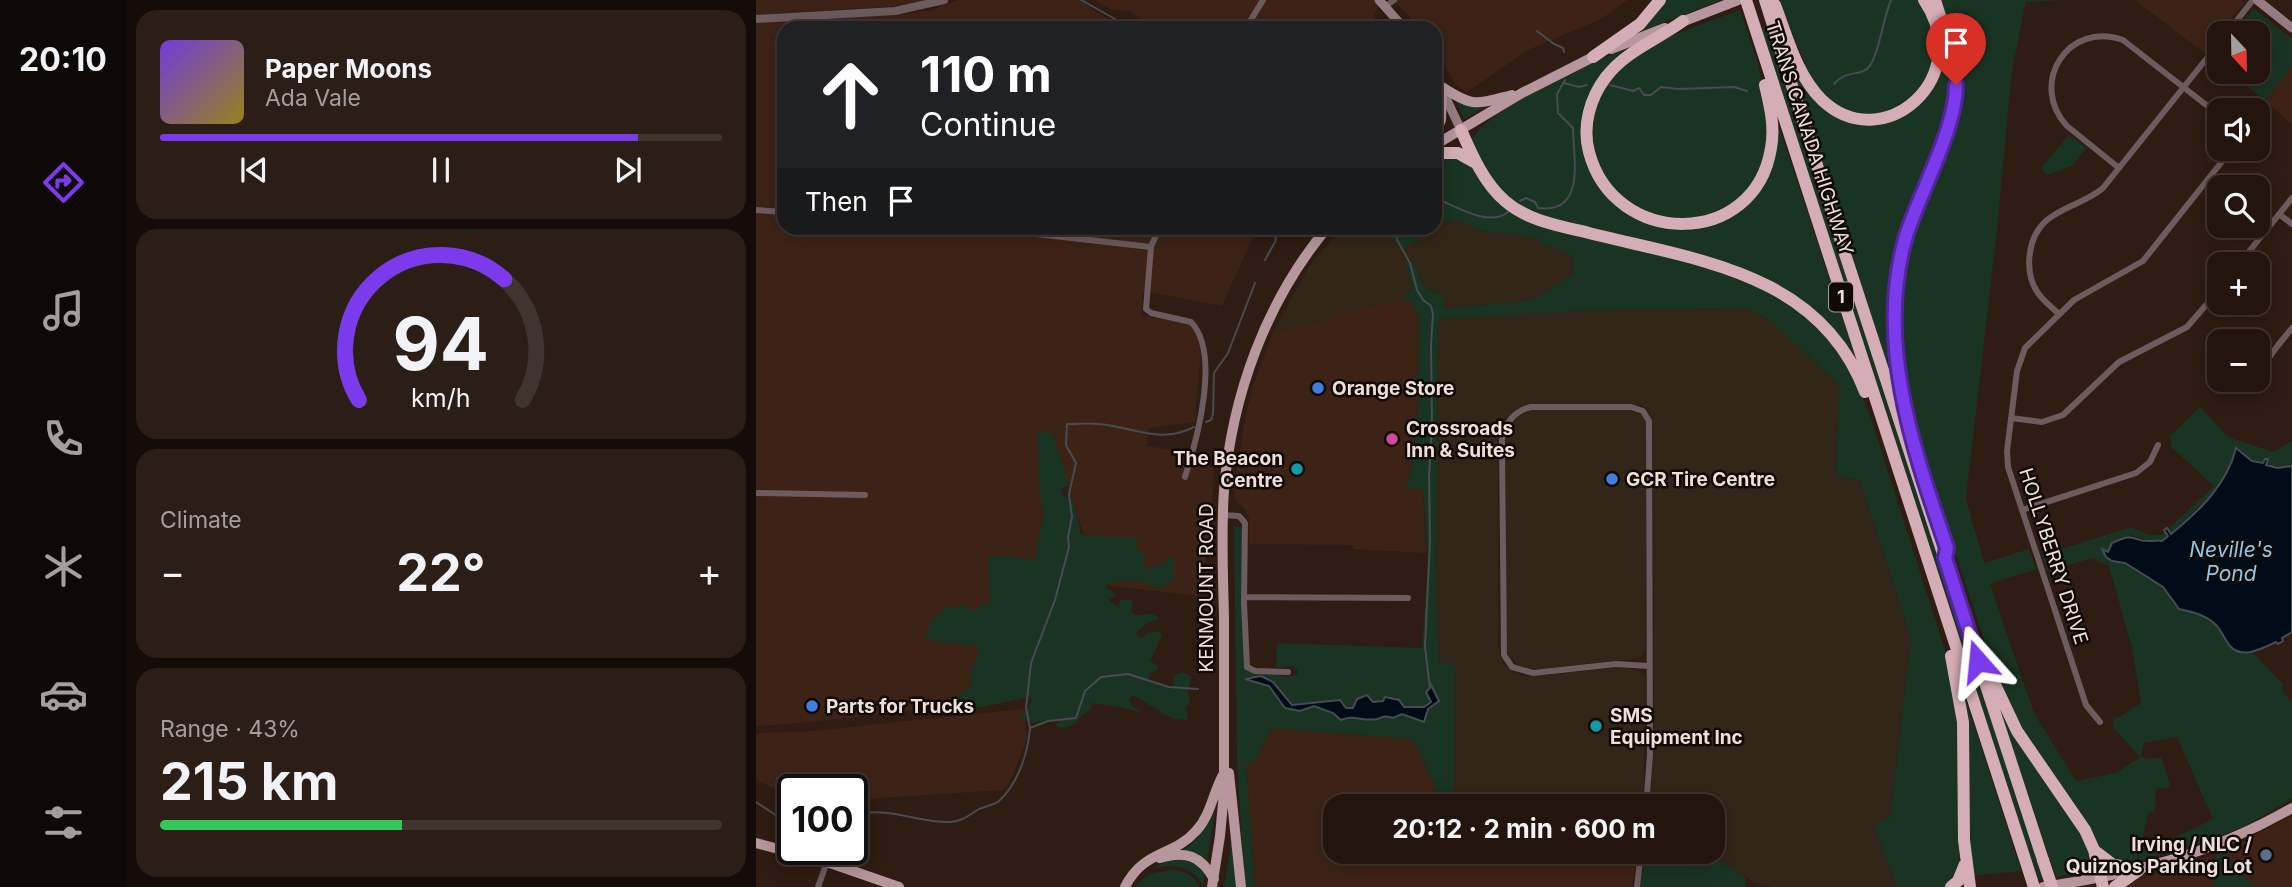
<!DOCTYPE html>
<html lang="en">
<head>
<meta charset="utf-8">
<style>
  :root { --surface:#23150e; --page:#2b1e17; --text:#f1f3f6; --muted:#a39f9e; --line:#40342e; --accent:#7c3aed }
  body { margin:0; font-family:Inter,sans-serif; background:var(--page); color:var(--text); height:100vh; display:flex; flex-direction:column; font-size:26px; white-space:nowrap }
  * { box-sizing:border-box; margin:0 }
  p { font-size:23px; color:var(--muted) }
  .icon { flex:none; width:38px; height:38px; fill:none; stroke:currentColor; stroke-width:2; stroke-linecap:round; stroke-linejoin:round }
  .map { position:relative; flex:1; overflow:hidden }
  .drawer { display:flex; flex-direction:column; gap:10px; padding:10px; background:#130c08; width:630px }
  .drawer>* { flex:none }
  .hud { position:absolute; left:21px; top:21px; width:665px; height:214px; border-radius:21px; box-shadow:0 4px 18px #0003,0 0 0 2px var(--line); background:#202124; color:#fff; overflow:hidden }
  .needle { width:46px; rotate:158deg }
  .tools { position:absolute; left:1451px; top:21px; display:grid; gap:14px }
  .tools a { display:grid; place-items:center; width:63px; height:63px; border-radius:14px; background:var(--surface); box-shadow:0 4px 18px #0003,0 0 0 2px var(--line); font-size:35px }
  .speed { position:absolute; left:21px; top:774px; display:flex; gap:14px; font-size:35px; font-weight:700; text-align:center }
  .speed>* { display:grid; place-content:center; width:91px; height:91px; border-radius:50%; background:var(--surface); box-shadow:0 4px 18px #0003,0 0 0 2px var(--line); line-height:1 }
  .speed .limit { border:4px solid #111; border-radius:10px; background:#fff; color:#111 }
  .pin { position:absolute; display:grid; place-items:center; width:60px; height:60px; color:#fff; margin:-72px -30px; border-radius:50% 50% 50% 0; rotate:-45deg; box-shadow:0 0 7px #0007 }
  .pin .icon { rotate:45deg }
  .me { position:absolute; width:77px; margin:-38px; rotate:342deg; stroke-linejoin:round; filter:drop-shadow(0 0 5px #0008) }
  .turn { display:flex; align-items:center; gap:24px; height:147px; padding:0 28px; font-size:32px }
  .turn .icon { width:91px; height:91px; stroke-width:2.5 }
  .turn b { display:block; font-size:49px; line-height:60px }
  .then { display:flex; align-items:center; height:66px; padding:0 28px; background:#0003; gap:14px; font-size:26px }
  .big { font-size:52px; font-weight:700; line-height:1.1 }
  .drawer .widget { flex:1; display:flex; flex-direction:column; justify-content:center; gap:10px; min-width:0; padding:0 24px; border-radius:21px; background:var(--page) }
  .drawer .dial { align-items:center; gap:0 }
  .dial svg { height:182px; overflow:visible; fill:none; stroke:var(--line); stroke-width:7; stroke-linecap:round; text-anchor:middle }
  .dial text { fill:var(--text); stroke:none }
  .song { display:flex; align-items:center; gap:21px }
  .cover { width:84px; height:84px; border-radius:10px; background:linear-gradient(135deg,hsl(260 70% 55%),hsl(50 70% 35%)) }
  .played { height:7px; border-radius:4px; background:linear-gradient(90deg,var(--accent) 85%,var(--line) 85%) }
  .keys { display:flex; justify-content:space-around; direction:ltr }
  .heat { display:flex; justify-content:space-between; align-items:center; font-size:38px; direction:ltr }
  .charge { height:10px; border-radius:5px; background:linear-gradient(90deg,#34c759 43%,var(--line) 0) }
  .trip { position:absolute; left:567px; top:794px; width:402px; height:70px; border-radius:21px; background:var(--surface); box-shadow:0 4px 18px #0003,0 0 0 2px var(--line); font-weight:700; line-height:70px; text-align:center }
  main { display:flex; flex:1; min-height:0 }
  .menu { display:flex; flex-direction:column; width:126px; justify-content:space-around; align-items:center; background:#0e0806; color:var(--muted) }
  .menu .icon { width:49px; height:49px }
  .menu .current { color:var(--accent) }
  .menu b { font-size:32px; color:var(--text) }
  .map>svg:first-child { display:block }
  .built { fill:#3c2316 }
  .industrial { fill:#312617 }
  .green { fill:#193423; fill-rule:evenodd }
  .water { fill:#000d18; stroke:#474c52; stroke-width:2 }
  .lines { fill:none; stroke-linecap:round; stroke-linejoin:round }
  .stream { stroke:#474c52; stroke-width:2 }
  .minor { stroke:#6c5b5f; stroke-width:6 }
  .tertiary { stroke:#6c5b5f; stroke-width:8 }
  .secondary { stroke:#967c82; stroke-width:9 }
  .primary { stroke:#b7969d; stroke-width:10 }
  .motorway { stroke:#d5adb6; stroke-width:12 }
  .motorway-bridge { stroke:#d5adb6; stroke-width:12 }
  .route-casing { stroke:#51269a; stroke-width:18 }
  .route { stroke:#7c3aed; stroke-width:12 }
  .shop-dot { fill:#3f7fe0; stroke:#110905; stroke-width:2.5 }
  .hotel-dot { fill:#d1479c; stroke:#110905; stroke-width:2.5 }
  .culture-dot { fill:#0f9aa8; stroke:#110905; stroke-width:2.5 }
  .service-dot { fill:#5c6f8a; stroke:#110905; stroke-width:2.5 }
  .labels { text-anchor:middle; stroke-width:5; stroke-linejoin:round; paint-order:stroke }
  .shield { fill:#110905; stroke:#ab9f99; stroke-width:2 }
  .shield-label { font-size:18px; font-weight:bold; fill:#eddfd9 }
  .street-label { font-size:19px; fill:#eddfd9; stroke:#110905 }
  .poi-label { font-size:19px; font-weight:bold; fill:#eddfd9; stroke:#110905; text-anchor:start }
  .water-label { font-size:21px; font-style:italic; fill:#8bc7e9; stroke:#110905 }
</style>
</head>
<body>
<main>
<nav class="menu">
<b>20:10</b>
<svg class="icon current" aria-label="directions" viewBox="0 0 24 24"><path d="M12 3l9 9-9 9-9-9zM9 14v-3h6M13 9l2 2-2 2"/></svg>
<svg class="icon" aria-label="music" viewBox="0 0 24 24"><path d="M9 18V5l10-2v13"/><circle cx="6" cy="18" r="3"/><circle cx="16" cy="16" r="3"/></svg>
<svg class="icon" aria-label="phone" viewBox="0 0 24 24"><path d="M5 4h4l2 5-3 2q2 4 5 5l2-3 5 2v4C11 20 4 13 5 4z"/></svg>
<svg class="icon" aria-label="climate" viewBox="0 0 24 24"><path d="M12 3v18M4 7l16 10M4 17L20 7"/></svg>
<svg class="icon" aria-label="car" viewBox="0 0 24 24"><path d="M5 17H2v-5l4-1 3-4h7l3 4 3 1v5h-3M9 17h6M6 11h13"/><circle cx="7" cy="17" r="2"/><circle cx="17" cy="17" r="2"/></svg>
<svg class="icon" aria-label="filters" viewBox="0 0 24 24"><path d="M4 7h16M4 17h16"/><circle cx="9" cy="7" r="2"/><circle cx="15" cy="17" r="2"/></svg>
</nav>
<section class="drawer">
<div class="widget">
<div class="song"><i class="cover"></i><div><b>Paper Moons</b><p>Ada Vale</p></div></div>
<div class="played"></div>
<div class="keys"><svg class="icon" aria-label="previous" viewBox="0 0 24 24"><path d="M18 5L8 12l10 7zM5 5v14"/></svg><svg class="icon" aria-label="pause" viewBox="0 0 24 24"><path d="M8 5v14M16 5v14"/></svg><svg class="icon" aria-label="next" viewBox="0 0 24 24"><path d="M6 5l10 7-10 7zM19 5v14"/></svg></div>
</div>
<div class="widget dial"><svg viewBox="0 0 100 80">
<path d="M14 69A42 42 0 1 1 86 69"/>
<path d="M14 69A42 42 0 0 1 78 16" stroke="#7c3aed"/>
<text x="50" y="56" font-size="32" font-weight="700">94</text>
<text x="50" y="72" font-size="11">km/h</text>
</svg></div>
<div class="widget"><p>Climate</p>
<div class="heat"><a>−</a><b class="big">22°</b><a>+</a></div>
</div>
<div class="widget"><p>Range · 43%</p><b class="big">215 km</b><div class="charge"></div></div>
</section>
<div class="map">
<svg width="1536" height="887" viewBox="0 0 1536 887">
  <rect width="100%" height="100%" fill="#2f1c12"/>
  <!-- built -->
  <path class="built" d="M0,0H171L130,7L72,10V19L156,13L172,11L202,0H323L366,28H28V228H501L466,306L387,291L385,316L434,323L440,331L445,349L439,422L392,428L391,446L431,452L433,459L440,464L458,467L454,534L443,596L347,585L320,513L297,434L283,453L287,517L279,562L254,556H232L291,598L267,699L33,724L0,726Z
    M339,0H626L618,16L626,28H389L386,20L373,11L356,10Z
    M638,0H872L845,19L772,50L711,92L699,84L679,47V28H664Z
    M1379,0H1486L1488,3L1448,53Z
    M1536,66V125L1509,100Z
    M645,299L655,302L663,318L662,375L655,380L663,396L657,458L651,489H667L670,553L598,549L597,545L493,544V518L489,509L481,502L478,494L480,473L490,413L499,381L516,334L573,319L585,312H595Z
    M268,709L271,738L256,777L248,790L108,799L96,804V789H37V797L0,780V733L46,732Z
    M517,728L653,739L662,748L682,795L702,807H579V852H839L881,855L876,887H499L490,764H496Z
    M1536,816V887H1500L1479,869L1469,850Z
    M1460,854L1456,858L1454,874L1459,887H1363L1371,882Z"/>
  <!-- industrial -->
  <path class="industrial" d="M691,221L710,223L724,231L781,237L785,244L813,253L818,262L816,274L793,291L775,300L688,309L682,292L668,286L656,261L649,263L656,284L655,292L645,299L595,312H585L573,319L516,334L553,266L586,228H623L649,249L672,229Z
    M995,309L1018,324L1083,386L1080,477L1104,480L1155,638L1134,819L1120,832L1141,887H1015L999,883L949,852H957V807H894L898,748L897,425L892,410L885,405L776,404L758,410L748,420L742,442V646L746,661L751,667L756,672L770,677L868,667L883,671L888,676L890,684L887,805L698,793L699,665L683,664L680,594L682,318L842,310Z
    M776,410H871L885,414L889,418L891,433L889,651L883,658L783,669L765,667L753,656L750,644V436L761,417Z"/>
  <!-- green -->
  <path class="green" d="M907,0H965L873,36Z
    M1023,0H1163L1178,29L1177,70L1149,104L1124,113L1110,114L1095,112L1075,102L1056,81Z
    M1183,0H1310L1270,2L1256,70L1240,239L1210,498L1228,563L1273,549L1280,569L1234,584L1278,713L1320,781L1360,773L1384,757L1357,727L1358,720L1385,703L1376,648L1353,566L1337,558L1291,571L1286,555L1375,527L1393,535H1406L1458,486L1416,448L1414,436L1444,407L1472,437L1517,452L1536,441V466C1517,468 1497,466 1485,450L1479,452L1469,479L1461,489L1406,542L1394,541L1375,535L1348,553L1350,557L1356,561L1369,562L1382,572H1387L1407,587L1423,609C1454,616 1459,623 1476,649L1496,652L1527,684L1526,691L1536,702V799L1491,825L1434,848L1368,864L1348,856L1272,743L1243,685L1162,440L1152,403L1142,317L1155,235L1201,113ZM1421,737L1457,819L1406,844L1384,851L1392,813L1399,811L1400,789L1415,787L1405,757L1390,759L1385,756L1388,743Z
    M984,10L1002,63L1013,114V139L1002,175L987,196L964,213L920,222L877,208L847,178L834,135L842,94L870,61L917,35Z
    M1496,10H1500L1536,39V66L1509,100L1473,72H1502V33H1477Z
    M1011,26L1287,879L1282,880L1005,28Z
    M882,44L835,95L838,176L905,227L916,229H927L1000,190L1019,115L1106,377L1091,351L1014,281L775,213L741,189L715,141C733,106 844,59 882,44Z
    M1188,45L1193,64L1195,104L1143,252L1147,414L1030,47L1064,104L1128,120L1184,71Z
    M699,99L735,103L708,119Z
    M1313,135L1330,148L1316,166L1290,175L1285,168Z
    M687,156L713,162L749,205L997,281L1063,325L1098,374L1114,415L1193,663L1206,745L1203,872L1191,887H1141L1120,832L1122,820L1134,819L1155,638L1104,480L1080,477L1083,386L1018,324L995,309L842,310L682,319L680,594L683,663L699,664L698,792L887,807H702L682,795L662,748L653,739L517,728L496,764H490L499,887H489L481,762L478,526L487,528L488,665L529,677L540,675L542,672L538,666L520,668L521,643L666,648L672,560L667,489H650C655,481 664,402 662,395C661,390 657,384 655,379L662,375L663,318L655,302L645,299L655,292L656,284L649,262L656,260L668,286L690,297L686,304L689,309L775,300L793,291L816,274L818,262L813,253L785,244L781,237L724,231L710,223L691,221L679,226V160ZM505,676L517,682L536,705L583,700L590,708H597L601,699L623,702L630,697L643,700L648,707H668L675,702L674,682L683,701L672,709L668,722L646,714L637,718L630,715L621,719L596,716L588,719L558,706L539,710L529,708L513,686L491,679Z
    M623,228H676L649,249Z
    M282,431L297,434L313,486L305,488L306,495L315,499L318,503L325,535L381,538L382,551L389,556L387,564L393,570L397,571L395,566H405L403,564L404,562L408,564L415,557L418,558V579C400,596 396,582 382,582C373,581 357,580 350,585V588L359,593V597L354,599V602L357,603L362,608L365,600L373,599L377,601L375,612L378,615L395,614L401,616L402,619C392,621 386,627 380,634L386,638L391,633L404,631L406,636L394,661L403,666L401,670L393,674V681L417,689L418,676L426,672L435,676L432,694L434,701L429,709L432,714L431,720L417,719L377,695L373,700L376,706L385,711L383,712L364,707L336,703L335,710C321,715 317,734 300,726L302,721L299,719L277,723L267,720L266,716L276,701L274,697L226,707L202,706L204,694L215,688L214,672L223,652L221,645L209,647L204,643H186L168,638L173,630L174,622L191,608L212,606L216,610H222L227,604L234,603L232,556H254L279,561L287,517L283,478Z
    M1201,672L1265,871L1215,876Z
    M1234,684L1328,835L1337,868L1335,871L1300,877Z
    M460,804L447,886C436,865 418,863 396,869C430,851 446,841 460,804Z
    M476,838L482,887H468Z
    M1469,850L1479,869L1500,887H1459C1453,870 1450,858 1469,850Z
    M889,852H949L989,877L990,887H885Z
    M414,870C429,870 437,874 443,887H378L394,874Z"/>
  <!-- water -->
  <path class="water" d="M1480,448L1496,461L1507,463L1509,459H1512L1510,465L1521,468L1536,466V632L1526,638L1527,641L1522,644L1520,642C1507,648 1486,660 1474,646C1468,639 1465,629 1459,624C1448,614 1436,612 1423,609L1407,587L1369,563L1356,561L1350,557L1346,549L1352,552L1356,543C1381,531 1375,542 1395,541C1399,541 1403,540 1406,541L1412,536L1408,530L1411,528L1415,534C1443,511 1471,485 1480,448Z
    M505,676L517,682L536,705L584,700L590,708H597L601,699L611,695L617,702L627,701L629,697L643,700L648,707H668L675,702L670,692L674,688L673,681L683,701L672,709L668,722L646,714L637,718C628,715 628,717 621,719C608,722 597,714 585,720L577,713L558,706L544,711L529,708L513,686L489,679Z"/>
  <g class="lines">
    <!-- stream -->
    <path class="stream" d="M325,0L368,24L372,28
      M781,31L798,44L807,48L808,52
      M808,83L823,87L831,85
      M1078,84C1091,69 1103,77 1112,68C1123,56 1127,18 1135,0
      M854,85L877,91L883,88L888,95H895L905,87L922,89L978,87L991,91
      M679,201L684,200C703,208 734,227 752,212
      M764,201L770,198L779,202L782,208C831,214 817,157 817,128L802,113L801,94L809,80
      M640,228L641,240L654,263L661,290L667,300L675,306L677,314L675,344L676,427L673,475L674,541L669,646L673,681
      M509,260L519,242L522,228
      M450,422L455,420L457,414L458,373L472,353L499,283
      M274,728L270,708L275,663L299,600L313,547L312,537L316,517L313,494L320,463L310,445L311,424C324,424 338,422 351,425C383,430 407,443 438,427
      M0,802L27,820L37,823
      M96,824L102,820L103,814C133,807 164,823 194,822C206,822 214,814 223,809C230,806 238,805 243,801C262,783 272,754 274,728L292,721L320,718L329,691L345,677L372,674L413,687L442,689"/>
    <!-- minor -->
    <path class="minor" d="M629,7L638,0
      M490,28L507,0
      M1471,33L1497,0
      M1363,168L1311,126C1272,84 1312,20 1367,40L1463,115
      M0,210L28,212
      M1523,214L1536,224
      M187,228H204
      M228,228L395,247
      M403,228L395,247L390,309L395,313L435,322C465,353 441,440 429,477
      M1483,264L1536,198
      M1302,313C1294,306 1285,299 1280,290C1268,269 1272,236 1291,220C1308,206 1331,202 1347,188L1463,43
      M1501,387C1505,363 1521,347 1536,328
      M1255,418L1286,422L1307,415L1363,362L1431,327L1463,290
      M0,493L109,495
      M1266,510L1380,473L1394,462L1402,445
      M467,515L483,516L489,523L488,603L491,667L499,671L532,672
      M489,597L652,598
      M1344,722L1330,705L1252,467L1251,451L1261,371L1269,348L1318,300L1387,261L1468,159L1473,149
      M890,807L894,755L893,421L887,411L875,407H775C758,411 749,423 746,440L748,655L756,667L777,673L860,664L893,666
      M62,887L71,862
      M881,887L885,852"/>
    <!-- tertiary -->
    <path class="tertiary" d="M0,19L139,11L188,0"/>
    <!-- secondary -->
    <path class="secondary" d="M623,0L648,28
      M1501,0L1536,28
      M679,75L705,130"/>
    <!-- primary -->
    <path class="primary" d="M923,23L982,0
      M855,49L909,28
      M686,87C718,108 720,104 756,95
      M679,135L685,120L686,87
      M679,145L766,93L841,55
      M473,773L485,887
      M0,843L71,862L143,887
      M404,858C430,850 445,856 458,879
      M369,887C387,850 417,857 440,831C455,815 457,792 468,773
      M456,887L464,836L468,792C468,734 468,676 468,617C467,575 465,532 468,490C476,395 510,301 571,228
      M1287,887C1377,874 1456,854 1536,808"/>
    <!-- motorway -->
    <path class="motorway" d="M990,0L1278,887
      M1009,0L1089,254L1287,860
      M1019,5C1031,36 1041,76 1066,100C1127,158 1220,77 1168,0
      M927,21C901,40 870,51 850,77C834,98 826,126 833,152C858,248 999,249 1015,148C1019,127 1014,106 1009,85
      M837,57L884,24L904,0
      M705,130C716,155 728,183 749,201C772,221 804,226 833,233C940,260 1064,272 1109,392
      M679,153H702L718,162
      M1153,423C1132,336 1134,278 1165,194C1177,162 1198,127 1200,93C1202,62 1188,30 1179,0
      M1195,656L1207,722L1208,840L1214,887
      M1235,676L1261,731L1329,830L1338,850L1347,887
      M1339,851L1356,864L1383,870
      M1195,887L1202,881L1209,864
      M1359,887L1383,870"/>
    <!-- motorway-bridge -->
    <path class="motorway-bridge" d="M1287,860L1296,887"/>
  </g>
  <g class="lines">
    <defs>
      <path id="route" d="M1200,85C1200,129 1164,192 1150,236C1119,342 1157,448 1191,548L1189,558L1222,661"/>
    </defs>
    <!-- route casing -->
    <use href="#route" class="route-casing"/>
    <!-- route -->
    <use href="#route" class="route"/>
  </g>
  <!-- markers -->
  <g class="shop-dot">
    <circle cx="562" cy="388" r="7"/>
    <circle cx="856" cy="479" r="7"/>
    <circle cx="56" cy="706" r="7"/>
  </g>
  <circle class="hotel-dot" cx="636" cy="439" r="7"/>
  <g class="culture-dot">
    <circle cx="541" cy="469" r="7"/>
    <circle cx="840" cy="726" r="7"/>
  </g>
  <circle class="service-dot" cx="1510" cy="855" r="7"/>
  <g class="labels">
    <!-- shield labels -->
    <rect class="shield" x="1073" y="282.5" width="24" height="29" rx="5"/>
    <g class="shield-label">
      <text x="1085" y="303">1</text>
    </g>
    <!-- street labels -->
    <g class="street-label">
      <text transform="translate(1054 138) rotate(72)" y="7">TRANS CANADA HIGHWAY</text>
      <text transform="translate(1298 556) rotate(72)" y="7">HOLLYBERRY DRIVE</text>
      <text transform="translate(450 588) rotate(-90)" y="7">KENMOUNT ROAD</text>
    </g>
    <!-- poi labels -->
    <g class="poi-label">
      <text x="576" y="395">Orange Store</text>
      <text x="650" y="435">Crossroads<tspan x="650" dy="22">Inn &amp; Suites</tspan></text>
      <text x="527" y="465" text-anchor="end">The Beacon<tspan x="527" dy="22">Centre</tspan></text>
      <text x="870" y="486">GCR Tire Centre</text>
      <text x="70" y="713">Parts for Trucks</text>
      <text x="854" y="722">SMS<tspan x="854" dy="22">Equipment Inc</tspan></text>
      <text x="1496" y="851" text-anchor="end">Irving / NLC /<tspan x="1496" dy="22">Quiznos Parking Lot</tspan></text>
    </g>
    <!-- water labels -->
    <g class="water-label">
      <text x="1475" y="557">Neville's<tspan x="1475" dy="24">Pond</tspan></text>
    </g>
  </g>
</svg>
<div class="tools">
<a><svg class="needle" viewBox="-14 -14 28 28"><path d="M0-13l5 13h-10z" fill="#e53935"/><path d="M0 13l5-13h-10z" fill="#a39f9e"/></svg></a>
<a><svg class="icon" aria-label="sound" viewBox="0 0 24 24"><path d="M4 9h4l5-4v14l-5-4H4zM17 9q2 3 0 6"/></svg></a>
<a><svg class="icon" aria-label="search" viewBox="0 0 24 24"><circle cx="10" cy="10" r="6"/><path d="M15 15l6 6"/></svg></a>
<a>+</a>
<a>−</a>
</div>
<div class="speed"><div class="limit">100</div></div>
<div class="pin" style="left:1200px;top:85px;background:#d93025"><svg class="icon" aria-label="arrive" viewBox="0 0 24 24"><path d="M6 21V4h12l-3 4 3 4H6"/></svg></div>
<svg class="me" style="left:1222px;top:661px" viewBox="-20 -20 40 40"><path d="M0-17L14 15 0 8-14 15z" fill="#7c3aed" stroke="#fff" stroke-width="4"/></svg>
<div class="trip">20:12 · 2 min · 600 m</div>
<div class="hud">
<div class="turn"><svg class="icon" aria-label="ahead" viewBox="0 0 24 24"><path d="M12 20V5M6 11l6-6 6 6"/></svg><div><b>110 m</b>Continue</div></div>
<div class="then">Then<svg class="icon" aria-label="arrive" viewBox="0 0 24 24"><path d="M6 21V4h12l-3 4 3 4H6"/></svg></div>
</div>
</div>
</main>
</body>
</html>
